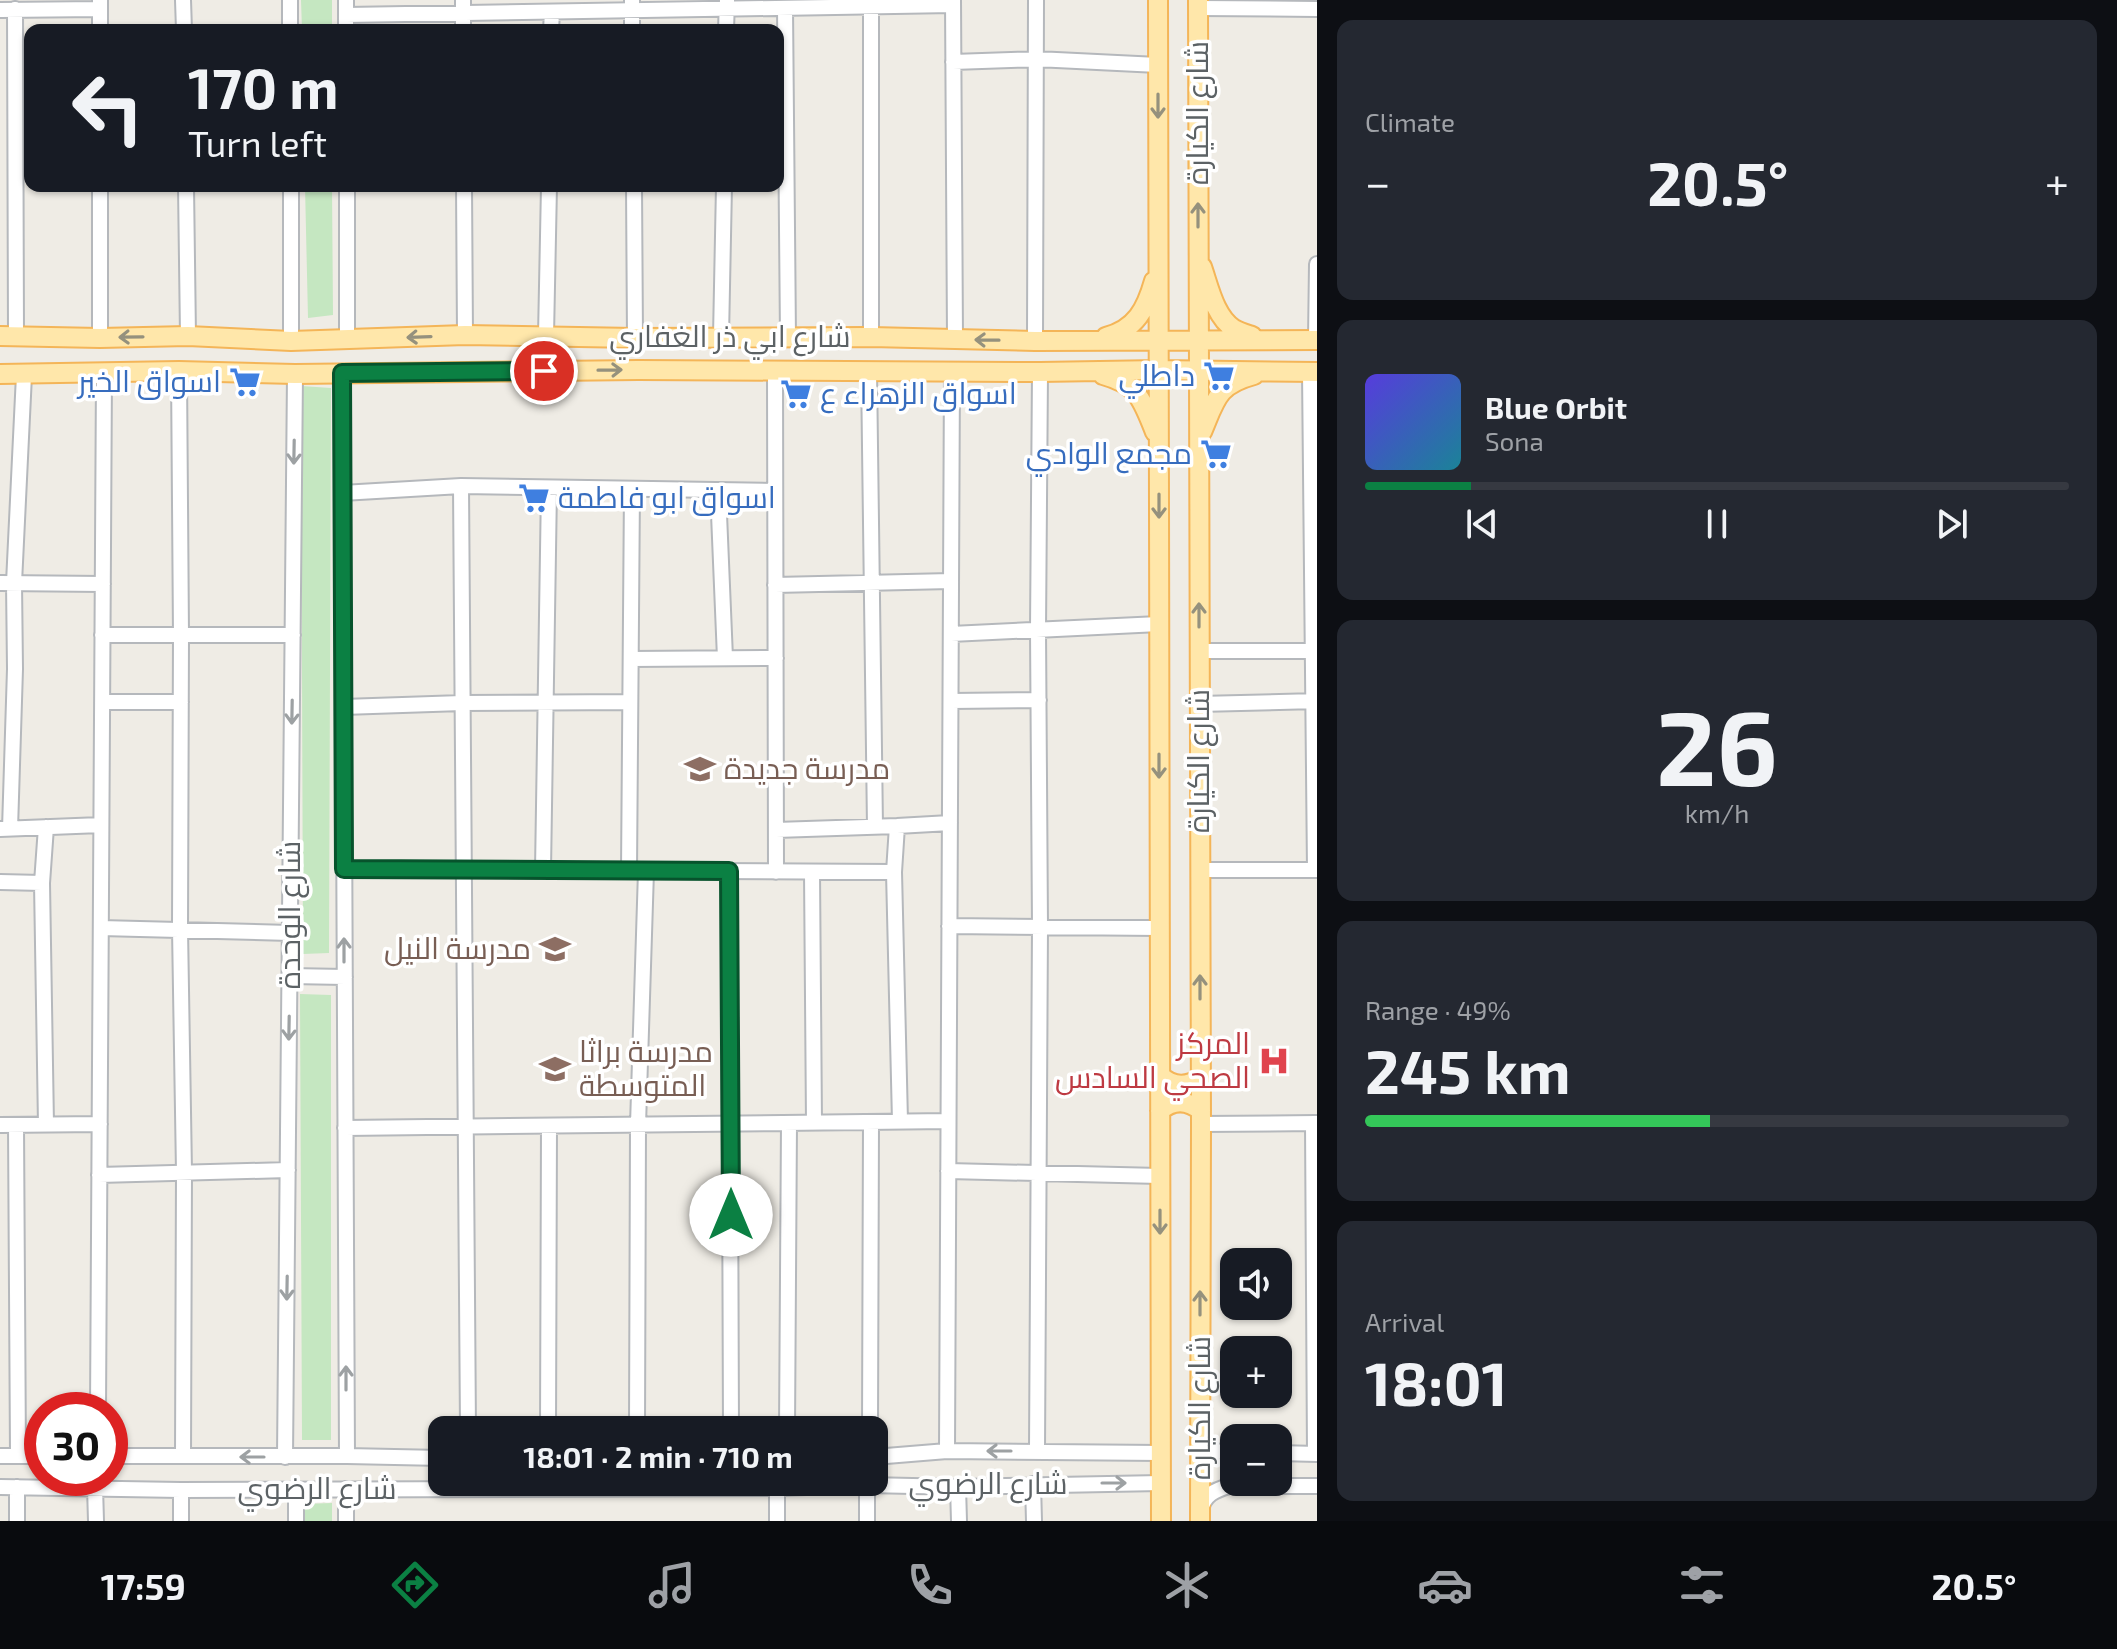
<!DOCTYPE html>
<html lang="en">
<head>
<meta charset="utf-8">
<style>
  :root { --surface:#171b24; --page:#242831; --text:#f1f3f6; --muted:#9ea1a6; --line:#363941; --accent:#0b8043 }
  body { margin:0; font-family:"Exo 2",Cairo,sans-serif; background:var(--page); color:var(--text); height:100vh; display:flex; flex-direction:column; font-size:30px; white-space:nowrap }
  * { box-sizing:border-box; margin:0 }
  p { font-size:26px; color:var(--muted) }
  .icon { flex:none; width:44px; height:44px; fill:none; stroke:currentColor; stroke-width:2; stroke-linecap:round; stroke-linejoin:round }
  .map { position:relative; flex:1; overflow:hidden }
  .panel { display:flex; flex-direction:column; gap:20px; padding:20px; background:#0d0f14; width:800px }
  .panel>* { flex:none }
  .guide { position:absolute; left:24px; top:24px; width:760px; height:168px; border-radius:16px; box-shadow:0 2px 6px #0004; background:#171b24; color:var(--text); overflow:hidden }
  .fabs { position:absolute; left:1220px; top:1248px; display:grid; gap:16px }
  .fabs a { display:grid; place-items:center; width:72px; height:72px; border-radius:16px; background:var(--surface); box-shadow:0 2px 6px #0004; font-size:40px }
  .speed { position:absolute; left:24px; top:1392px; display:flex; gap:16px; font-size:40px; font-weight:700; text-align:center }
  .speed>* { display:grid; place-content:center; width:104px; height:104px; border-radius:50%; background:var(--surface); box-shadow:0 2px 6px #0004; line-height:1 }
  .speed .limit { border:12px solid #d22; background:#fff; color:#111 }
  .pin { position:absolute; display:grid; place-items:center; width:68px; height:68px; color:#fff; margin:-34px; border:4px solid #fff; border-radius:50%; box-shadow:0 2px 8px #0007 }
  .me { position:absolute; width:88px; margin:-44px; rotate:0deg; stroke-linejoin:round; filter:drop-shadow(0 0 6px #0008) }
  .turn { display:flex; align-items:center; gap:28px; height:168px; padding:0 32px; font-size:36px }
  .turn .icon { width:104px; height:104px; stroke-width:2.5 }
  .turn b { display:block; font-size:56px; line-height:68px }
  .big { font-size:60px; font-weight:700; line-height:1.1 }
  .panel .tile { flex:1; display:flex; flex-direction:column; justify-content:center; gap:12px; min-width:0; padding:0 28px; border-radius:16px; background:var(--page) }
  .panel .dial { align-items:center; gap:0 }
  .dial b { font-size:104px; line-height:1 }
  .song { display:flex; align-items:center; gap:24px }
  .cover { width:96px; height:96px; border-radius:12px; background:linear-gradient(135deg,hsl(250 70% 55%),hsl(190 70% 35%)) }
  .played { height:8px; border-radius:4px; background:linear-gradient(90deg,var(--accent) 15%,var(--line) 15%) }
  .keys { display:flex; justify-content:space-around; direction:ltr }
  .heat { display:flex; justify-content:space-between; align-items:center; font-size:44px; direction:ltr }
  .charge { height:12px; border-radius:6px; background:linear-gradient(90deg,#34c759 49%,var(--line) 0) }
  .trip { position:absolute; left:428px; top:1416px; width:460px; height:80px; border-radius:16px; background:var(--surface); box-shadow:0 2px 6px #0004; font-weight:700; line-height:80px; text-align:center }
  .tabs { display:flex; height:128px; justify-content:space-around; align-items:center; background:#090b0e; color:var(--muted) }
  .tabs .icon { width:56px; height:56px }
  .tabs .current { color:var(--accent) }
  .tabs b { font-size:36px; color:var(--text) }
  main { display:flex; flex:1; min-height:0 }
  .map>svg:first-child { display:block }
  .green { fill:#c5e7c1 }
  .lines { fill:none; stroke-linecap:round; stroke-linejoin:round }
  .minor-casing { stroke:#b5b8bc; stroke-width:18 }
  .major-casing { stroke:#f4b558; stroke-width:22 }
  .minor { stroke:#fff; stroke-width:14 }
  .major { stroke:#ffe7aa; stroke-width:18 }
  .oneway { stroke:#95917d }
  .oneway2 { stroke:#9da1a3 }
  .route-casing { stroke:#07532c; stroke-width:20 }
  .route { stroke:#0b8043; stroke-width:14 }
  .labels { text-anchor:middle; stroke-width:7; stroke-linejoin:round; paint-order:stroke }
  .street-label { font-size:30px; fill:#5c6265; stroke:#fff }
  .shop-label { font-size:30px; fill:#366cbe; stroke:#fff; text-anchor:end }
  .education-label { font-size:30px; fill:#785e54; stroke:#fff; text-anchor:start }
  .health-label { font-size:30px; fill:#be3a42; stroke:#fff; text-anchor:end }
</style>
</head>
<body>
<main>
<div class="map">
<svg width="1317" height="1521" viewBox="0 0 1317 1521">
  <rect width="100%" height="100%" fill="#efece5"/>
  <!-- green -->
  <path class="green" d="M301,0H332V30H302Z
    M305,186H332L333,315L308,318Z
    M301,386L331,388L329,953L303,954Z
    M300,994L331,995V1440H302Z
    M332,1503V1521H304V1504Z"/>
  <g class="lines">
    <defs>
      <path id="minor" d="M183,0L184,30
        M290,0V30
        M346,0V30
        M463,0V30
        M632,0V30
        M953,0L955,339
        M871,6V337
        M785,8L788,338
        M1198,8L1317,9
        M15,9L16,336
        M0,10L100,9
        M346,15L953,5
        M100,30V0
        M551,30L552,12
        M726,30L727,0
        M953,62L1036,59L1158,65
        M186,186L188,336
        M291,186V341
        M347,186V339
        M464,186L465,335
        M634,186L635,338
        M546,336L549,186
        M721,337L724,186
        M100,338V186
        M1316,340L1317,264
        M1035,341L1036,0
        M869,370L875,827
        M179,371L181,635L180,929L184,1172L183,1456
        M775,371L776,872
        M1310,372L1315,870
        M342,373L347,1456
        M461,486L468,1430
        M718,490L725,658
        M342,493L461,486L775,491
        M0,583L103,584
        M775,585L951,581
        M951,634L1159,624
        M102,635H293
        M1199,651H1313
        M631,659L776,658
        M951,701L1039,700
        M102,702H181
        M1199,704L1317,701
        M343,707L462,703L630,702
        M897,826L894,872L900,1121
        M46,827L42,883L46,1125
        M0,829L101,825
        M10,829L15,669L14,583L24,375
        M776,830L897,826L950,823
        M344,869L894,872
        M543,870L549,488
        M1199,870H1317
        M629,871L632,489
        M729,871L731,1430
        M812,872L814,1123
        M0,882L42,883
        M949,926L1160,928
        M101,928L290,933
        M290,976L345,977
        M1313,1123L1315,1454
        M1201,1124L1317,1123
        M0,1125L100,1124
        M16,1125L18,1456
        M345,1128L948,1121
        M948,1171L1160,1176
        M99,1175L288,1170
        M98,1410L104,373
        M548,1430L549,1126
        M637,1430L638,1125L646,871
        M787,1430L789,1123
        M870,1430L871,1122
        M947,1451L952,371
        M1037,1451L1040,927L1038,630L1040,372
        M1199,1451L1234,1452
        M1278,1453L1317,1454
        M0,1456H42
        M110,1456H347L442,1458
        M285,1457L295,374
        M874,1457L947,1451L1161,1453
        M1033,1484L1034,1521
        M867,1485V1521
        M0,1487L181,1490L777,1488L867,1485L958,1487L1161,1483
        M95,1487L96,1521
        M958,1487L959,1521
        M296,1489V1521
        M346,1489V1521
        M181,1490V1521
        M1201,1510C1204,1495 1215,1490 1229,1486H1317
        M17,1521V1487
        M777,1521V1488"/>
      <path id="major" d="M1158,0L1161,1521
        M1198,0L1201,1124L1200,1521
        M1202,267C1209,287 1215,317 1234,329C1239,332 1246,334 1252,336
        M0,336L100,338L188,336L291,341L465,335L635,338L871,337L1035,341L1317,340
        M1106,337C1136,329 1146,309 1154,281
        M0,374L179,371L295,374L638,370L1040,372L1159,370L1317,372
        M1103,375C1139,385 1142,400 1155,432
        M1202,432C1216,399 1217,385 1254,375
        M1160,1075C1172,1087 1186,1088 1200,1078
        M1160,1111C1173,1099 1188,1100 1201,1111"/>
    </defs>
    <!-- minor casing -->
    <use href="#minor" class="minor-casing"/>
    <!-- major casing -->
    <use href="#major" class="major-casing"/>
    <!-- minor -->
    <use href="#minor" class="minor"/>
    <!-- major -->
    <use href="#major" class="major"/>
  </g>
  <!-- one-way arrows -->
  <defs><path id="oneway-shaft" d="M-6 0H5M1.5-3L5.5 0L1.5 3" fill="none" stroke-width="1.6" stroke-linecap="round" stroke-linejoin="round" transform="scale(2)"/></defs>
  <g class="oneway">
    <use href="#oneway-shaft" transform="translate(1158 106) rotate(90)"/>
    <use href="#oneway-shaft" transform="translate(1198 215) rotate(-90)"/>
    <use href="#oneway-shaft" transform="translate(131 337) rotate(179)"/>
    <use href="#oneway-shaft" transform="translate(419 337) rotate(178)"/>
    <use href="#oneway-shaft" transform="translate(987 340) rotate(-179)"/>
    <use href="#oneway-shaft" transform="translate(610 370) rotate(-1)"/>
    <use href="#oneway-shaft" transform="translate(1159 506) rotate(90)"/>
    <use href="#oneway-shaft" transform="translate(1199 615) rotate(-90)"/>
    <use href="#oneway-shaft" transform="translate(1159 766) rotate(90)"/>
    <use href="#oneway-shaft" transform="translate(1200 987) rotate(-90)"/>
    <use href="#oneway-shaft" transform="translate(1160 1222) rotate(90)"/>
    <use href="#oneway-shaft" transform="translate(1200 1303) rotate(-90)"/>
  </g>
  <g class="oneway2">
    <use href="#oneway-shaft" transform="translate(294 452) rotate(91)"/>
    <use href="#oneway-shaft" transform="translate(292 712) rotate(91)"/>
    <use href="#oneway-shaft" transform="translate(344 950) rotate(-90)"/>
    <use href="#oneway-shaft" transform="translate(289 1028) rotate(91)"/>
    <use href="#oneway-shaft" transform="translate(287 1288) rotate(91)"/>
    <use href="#oneway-shaft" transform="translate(346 1378) rotate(-90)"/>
    <use href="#oneway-shaft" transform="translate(999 1451) rotate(-180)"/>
    <use href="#oneway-shaft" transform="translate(252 1457) rotate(-180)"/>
    <use href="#oneway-shaft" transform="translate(1114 1483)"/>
  </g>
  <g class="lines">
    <defs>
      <path id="route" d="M544,371L342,373L344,869L729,871L731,1215"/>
    </defs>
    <!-- route casing -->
    <use href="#route" class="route-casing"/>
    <!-- route -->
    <use href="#route" class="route"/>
  </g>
  <!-- icons -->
  <defs>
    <symbol id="supermarket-bare" viewBox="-9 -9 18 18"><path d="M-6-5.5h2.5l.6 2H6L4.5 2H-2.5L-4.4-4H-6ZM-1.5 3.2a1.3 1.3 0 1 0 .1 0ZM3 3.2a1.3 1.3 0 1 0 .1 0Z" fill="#3f7fe0" stroke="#fff" stroke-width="2.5" paint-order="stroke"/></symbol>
    <symbol id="school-bare" viewBox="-9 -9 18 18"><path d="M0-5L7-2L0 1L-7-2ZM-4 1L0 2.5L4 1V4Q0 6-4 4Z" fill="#8d6e63" stroke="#fff" stroke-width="2.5" paint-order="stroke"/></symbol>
    <symbol id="hospital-bare" viewBox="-9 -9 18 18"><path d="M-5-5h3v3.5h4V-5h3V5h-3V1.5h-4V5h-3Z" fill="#e0444e" stroke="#fff" stroke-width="2.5" paint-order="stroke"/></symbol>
  </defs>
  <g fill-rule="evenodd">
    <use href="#supermarket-bare" x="1197" y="354" width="44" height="44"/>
    <use href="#supermarket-bare" x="223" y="360" width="44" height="44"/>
    <use href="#supermarket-bare" x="774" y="372" width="44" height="44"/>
    <use href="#supermarket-bare" x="1194" y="432" width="44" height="44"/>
    <use href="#supermarket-bare" x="512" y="476" width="44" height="44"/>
    <use href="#school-bare" x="678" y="747" width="44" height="44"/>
    <use href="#school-bare" x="533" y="927" width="44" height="44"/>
    <use href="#hospital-bare" x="1252" y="1039" width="44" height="44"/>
    <use href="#school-bare" x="533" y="1047" width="44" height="44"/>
  </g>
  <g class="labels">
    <!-- street labels -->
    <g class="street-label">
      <text transform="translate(1198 113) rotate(-90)" y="10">شارع الكيارة</text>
      <text x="730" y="347">شارع ابي ذر الغفاري</text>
      <text transform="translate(1199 761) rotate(-90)" y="10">شارع الكيارة</text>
      <text transform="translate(290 915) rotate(-90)" y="10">شارع الوحدة</text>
      <text transform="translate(1200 1408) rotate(-90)" y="10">شارع الكيارة</text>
      <text x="988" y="1494">شارع الرضوي</text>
      <text x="317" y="1499">شارع الرضوي</text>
    </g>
    <!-- shop labels -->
    <g class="shop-label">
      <text x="1195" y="386">داطلي</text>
      <text x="221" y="392">اسواق الخير</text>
      <text x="820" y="404" text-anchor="start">اسواق الزهراء ع</text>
      <text x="1192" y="464">مجمع الوادي</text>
      <text x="558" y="508" text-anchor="start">اسواق ابو فاطمة</text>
    </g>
    <!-- education labels -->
    <g class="education-label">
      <text x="724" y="779">مدرسة جديدة</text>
      <text x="531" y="959" text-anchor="end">مدرسة النيل</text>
      <text x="579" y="1062">مدرسة براثا<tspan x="579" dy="34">المتوسطة</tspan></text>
    </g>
    <!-- health labels -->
    <g class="health-label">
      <text x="1250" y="1054">المركز<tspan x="1250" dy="34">الصحي السادس</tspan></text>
    </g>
  </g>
</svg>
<div class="fabs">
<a><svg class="icon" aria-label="sound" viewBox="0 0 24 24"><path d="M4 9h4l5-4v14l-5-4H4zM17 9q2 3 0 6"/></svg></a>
<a>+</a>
<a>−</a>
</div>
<div class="speed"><div class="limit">30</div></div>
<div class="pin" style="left:544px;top:371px;background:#d93025"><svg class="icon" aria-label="arrive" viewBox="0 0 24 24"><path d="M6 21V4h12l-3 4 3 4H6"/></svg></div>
<svg class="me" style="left:731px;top:1215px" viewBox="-20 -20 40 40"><circle r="19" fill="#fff"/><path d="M0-13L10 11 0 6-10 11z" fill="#0b8043"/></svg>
<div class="trip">18:01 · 2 min · 710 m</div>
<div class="guide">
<div class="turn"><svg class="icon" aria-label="left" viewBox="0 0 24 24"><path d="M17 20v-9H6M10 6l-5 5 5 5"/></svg><div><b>170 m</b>Turn left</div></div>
</div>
</div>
<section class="panel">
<div class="tile"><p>Climate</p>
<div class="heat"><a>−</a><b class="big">20.5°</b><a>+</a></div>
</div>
<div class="tile">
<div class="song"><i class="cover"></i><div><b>Blue Orbit</b><p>Sona</p></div></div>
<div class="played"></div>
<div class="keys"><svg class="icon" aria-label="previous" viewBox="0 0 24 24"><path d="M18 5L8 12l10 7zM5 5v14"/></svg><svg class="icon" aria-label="pause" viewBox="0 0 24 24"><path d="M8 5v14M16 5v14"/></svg><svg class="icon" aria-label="next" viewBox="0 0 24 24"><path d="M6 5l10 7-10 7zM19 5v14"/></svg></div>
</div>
<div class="tile dial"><b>26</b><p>km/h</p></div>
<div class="tile"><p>Range · 49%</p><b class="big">245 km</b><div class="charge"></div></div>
<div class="tile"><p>Arrival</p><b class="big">18:01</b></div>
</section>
</main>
<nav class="tabs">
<b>17:59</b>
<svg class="icon current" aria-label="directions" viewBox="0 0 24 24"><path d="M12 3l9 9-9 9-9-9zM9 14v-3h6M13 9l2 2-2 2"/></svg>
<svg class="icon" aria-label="music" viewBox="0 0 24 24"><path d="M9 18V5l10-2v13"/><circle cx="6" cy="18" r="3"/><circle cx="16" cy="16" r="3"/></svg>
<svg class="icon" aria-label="phone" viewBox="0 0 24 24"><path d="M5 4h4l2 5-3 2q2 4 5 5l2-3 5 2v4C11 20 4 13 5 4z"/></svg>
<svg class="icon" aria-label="climate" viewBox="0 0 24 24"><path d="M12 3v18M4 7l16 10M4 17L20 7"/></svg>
<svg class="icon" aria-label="car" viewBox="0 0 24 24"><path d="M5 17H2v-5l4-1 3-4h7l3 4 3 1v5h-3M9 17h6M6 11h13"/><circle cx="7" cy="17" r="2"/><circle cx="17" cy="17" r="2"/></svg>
<svg class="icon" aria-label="filters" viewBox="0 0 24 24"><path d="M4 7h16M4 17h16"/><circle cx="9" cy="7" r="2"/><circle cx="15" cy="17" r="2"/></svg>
<b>20.5°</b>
</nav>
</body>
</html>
